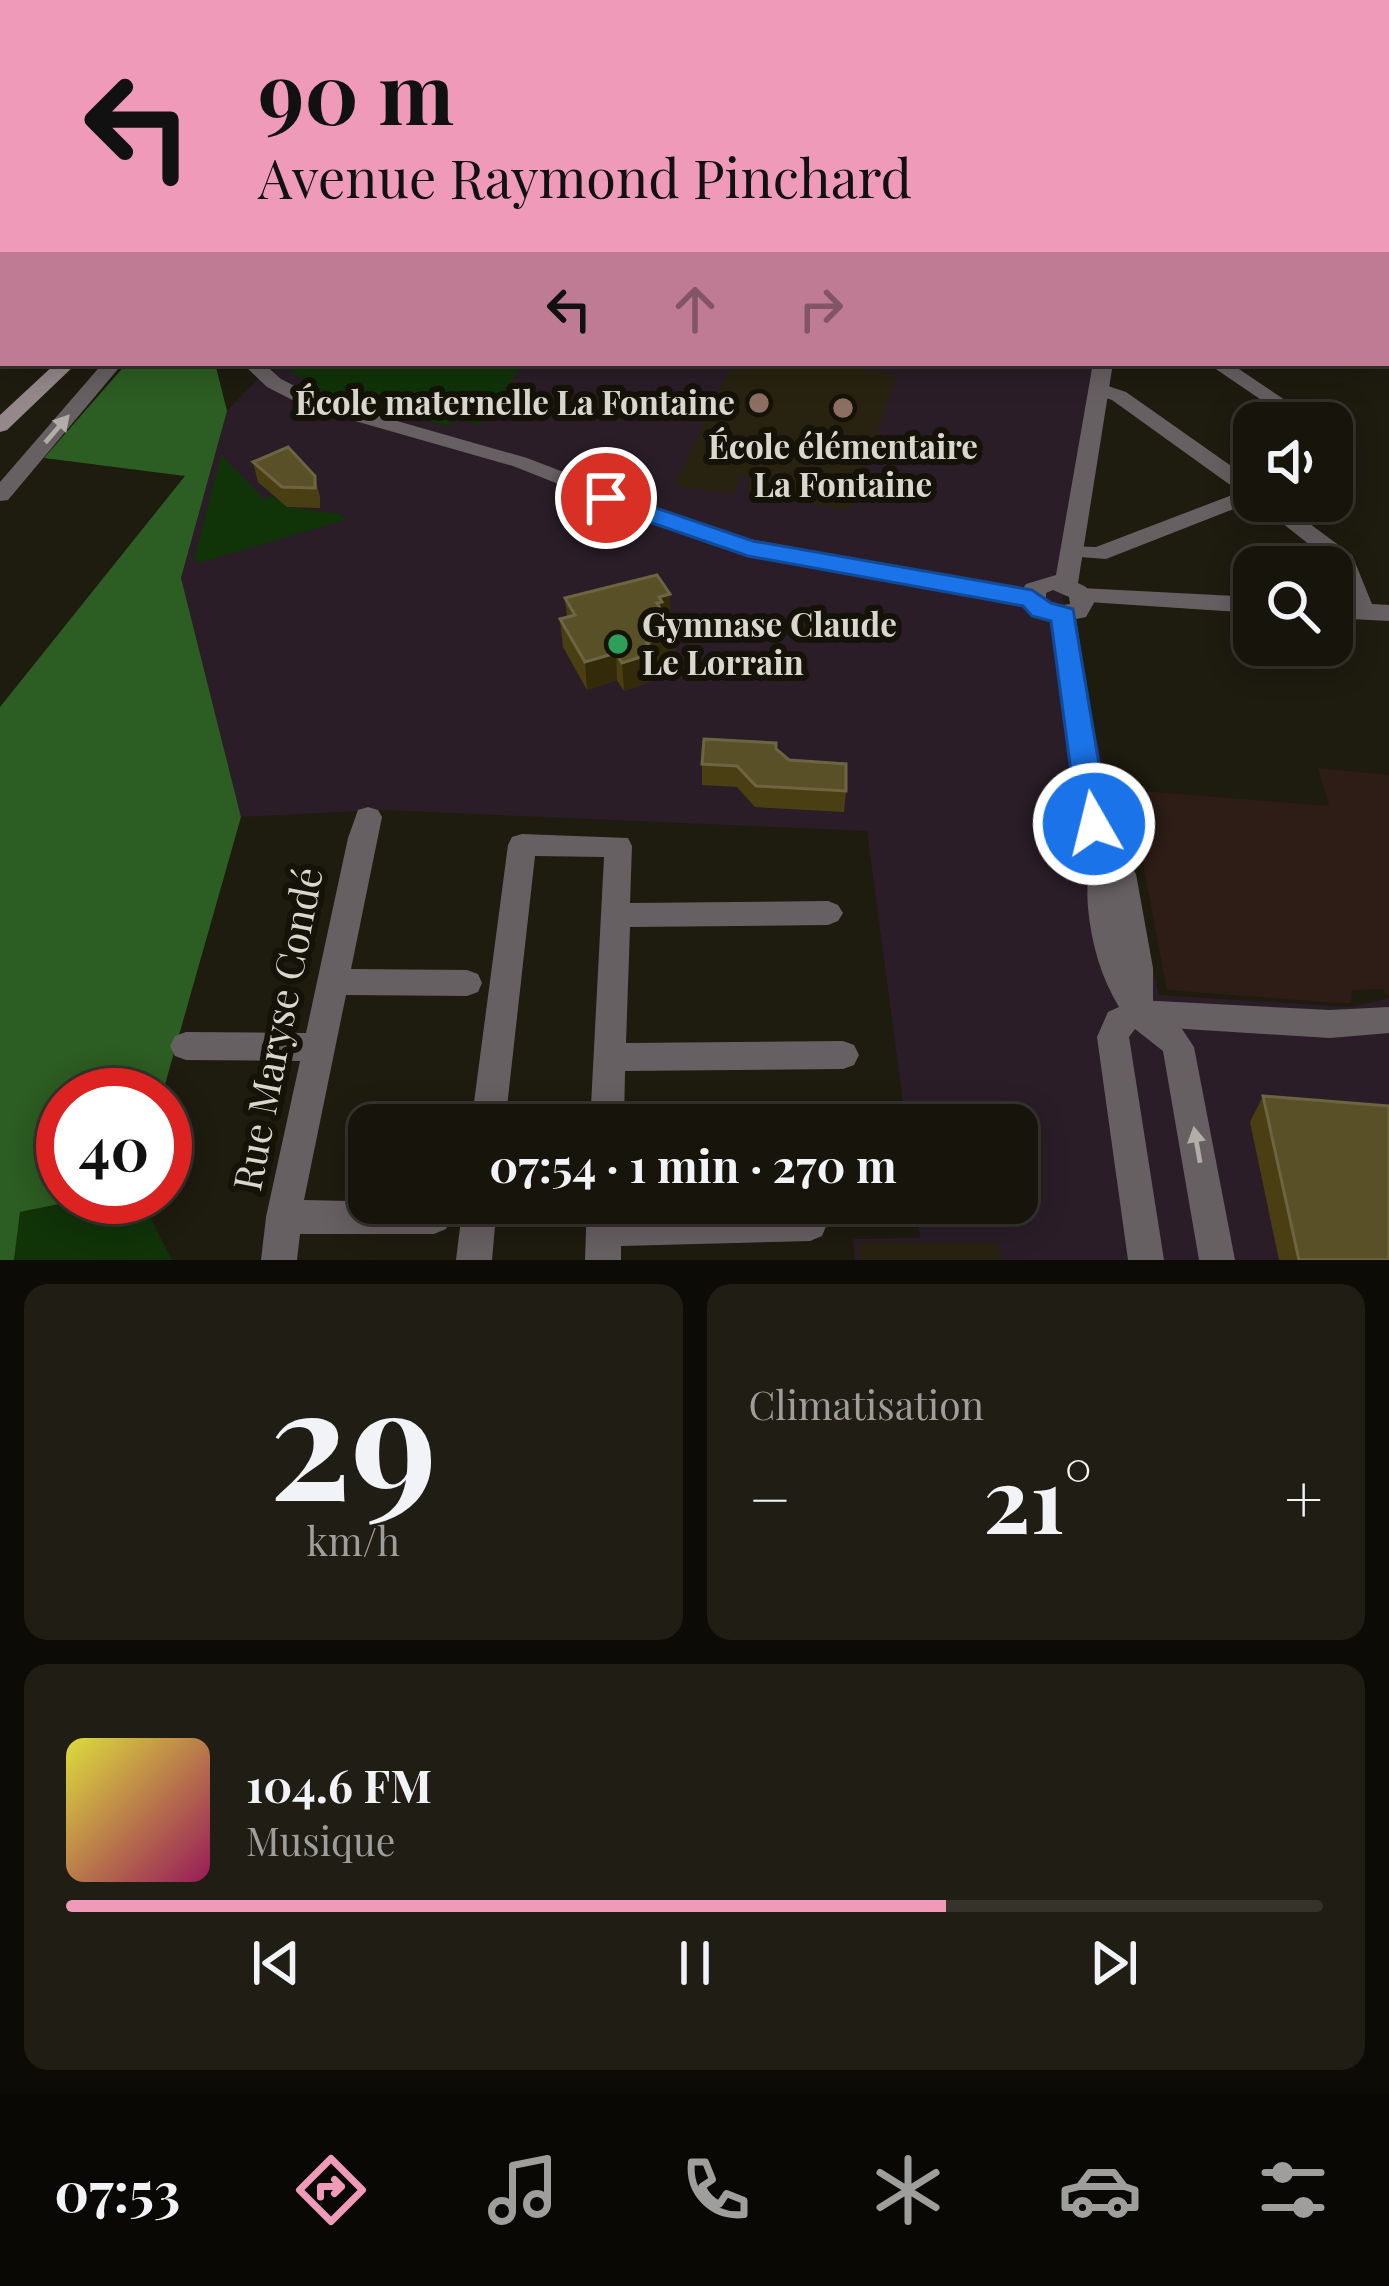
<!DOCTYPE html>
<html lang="fr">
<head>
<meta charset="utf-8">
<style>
  :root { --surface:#16140b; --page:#1f1d14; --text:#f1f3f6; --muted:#9e9e9d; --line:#35332c; --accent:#ef9ab8 }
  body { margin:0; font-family:"Playfair Display",serif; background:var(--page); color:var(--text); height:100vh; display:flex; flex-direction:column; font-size:45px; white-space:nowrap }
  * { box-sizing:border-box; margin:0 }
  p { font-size:39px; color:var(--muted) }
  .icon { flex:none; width:66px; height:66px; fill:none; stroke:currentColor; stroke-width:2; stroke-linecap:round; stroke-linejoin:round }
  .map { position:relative; height:1260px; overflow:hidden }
  .sheet { display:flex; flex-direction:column; gap:24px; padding:24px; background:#0c0b06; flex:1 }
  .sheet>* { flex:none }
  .top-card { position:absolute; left:0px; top:0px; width:1389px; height:366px; box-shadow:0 6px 30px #0003,0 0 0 3px var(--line); background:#ef9ab8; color:#111; overflow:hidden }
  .fabs { position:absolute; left:1233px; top:402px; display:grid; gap:24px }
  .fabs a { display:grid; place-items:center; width:120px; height:120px; border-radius:24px; background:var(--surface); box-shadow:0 6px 30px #0003,0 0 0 3px var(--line); font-size:60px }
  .speed { position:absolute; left:36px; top:1068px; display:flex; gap:24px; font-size:60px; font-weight:700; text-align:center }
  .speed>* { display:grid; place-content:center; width:156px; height:156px; border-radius:50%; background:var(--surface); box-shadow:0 6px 30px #0003,0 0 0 3px var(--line); line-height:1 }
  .speed .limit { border:18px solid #d22; background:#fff; color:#111 }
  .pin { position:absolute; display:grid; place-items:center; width:102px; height:102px; color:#fff; margin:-51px; border:6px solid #fff; border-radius:50%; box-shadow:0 3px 12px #0007 }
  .me { position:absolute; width:132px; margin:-66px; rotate:352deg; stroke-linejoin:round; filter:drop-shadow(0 0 9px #0008) }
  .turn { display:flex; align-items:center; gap:42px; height:252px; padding:0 60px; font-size:54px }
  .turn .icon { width:156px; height:156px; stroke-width:2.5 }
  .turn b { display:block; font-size:84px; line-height:102px }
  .lanes { display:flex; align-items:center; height:114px; padding:0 60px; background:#0003; justify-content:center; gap:60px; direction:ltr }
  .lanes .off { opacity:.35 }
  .big { font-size:90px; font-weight:700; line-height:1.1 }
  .sheet .tile { flex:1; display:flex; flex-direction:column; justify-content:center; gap:18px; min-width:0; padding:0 42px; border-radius:24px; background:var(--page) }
  .sheet .dial { align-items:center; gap:0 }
  .dial b { font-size:156px; line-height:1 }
  .song { display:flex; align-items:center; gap:36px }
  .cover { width:144px; height:144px; border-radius:18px; background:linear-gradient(135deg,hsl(60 70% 55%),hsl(330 70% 35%)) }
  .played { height:12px; border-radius:6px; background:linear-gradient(90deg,var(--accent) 70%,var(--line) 70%) }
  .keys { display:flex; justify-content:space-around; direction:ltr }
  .heat { display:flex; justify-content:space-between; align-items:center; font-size:66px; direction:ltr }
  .sheet .tiles { flex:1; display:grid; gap:24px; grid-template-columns:1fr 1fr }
  .tile:last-child { grid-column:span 2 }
  .trip { position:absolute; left:348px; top:1104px; width:690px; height:120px; border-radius:24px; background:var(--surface); box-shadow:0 6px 30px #0003,0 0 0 3px var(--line); font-weight:700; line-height:120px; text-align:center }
  .menu { display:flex; height:192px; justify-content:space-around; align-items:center; background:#090804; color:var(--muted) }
  .menu .icon { width:84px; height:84px }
  .menu .on { color:var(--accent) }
  .menu b { font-size:54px; color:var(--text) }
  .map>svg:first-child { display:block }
  .commercial { fill:#2a1d28 }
  .built { fill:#282310 }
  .medical { fill:#2e1d16 }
  .green { fill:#103308 }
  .forest { fill:#2c5d22 }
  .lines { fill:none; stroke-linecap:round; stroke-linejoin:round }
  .minor { fill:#676062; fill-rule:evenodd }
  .tertiary { fill:#676062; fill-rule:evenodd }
  .secondary { fill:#94888b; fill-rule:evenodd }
  .primary { fill:#b6a7ab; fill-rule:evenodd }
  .wall { fill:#4a3f13 }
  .shaded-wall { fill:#322a09 }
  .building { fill:#595027; stroke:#6d6542; stroke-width:3 }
  .oneway { fill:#b1ada9 }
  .route { fill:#1a73e8; stroke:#114b97; stroke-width:3 }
  .education-dot { fill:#8d6e63; stroke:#151207; stroke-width:4.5 }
  .leisure-dot { fill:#2e9e5b; stroke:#151207; stroke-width:4.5 }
  .labels { text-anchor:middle; stroke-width:12; stroke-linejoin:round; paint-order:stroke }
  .poi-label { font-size:33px; font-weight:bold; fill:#d9d7cf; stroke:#151207; text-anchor:end }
  .near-street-label { font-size:39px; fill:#d9d7cf; stroke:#151207 }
</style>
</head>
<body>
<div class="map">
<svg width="1389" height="1260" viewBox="0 0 1389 1260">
  <rect width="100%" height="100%" fill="#1e1b0f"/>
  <!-- commercial -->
  <path class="commercial" d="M163,0H860L864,3H185Z
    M273,363H1107L1063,598L1159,995L1351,1007L1389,998V1260H855L853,1239L920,1238L916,1203H1017V1125H906L867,831L383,810L241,817L181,578L227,411Z"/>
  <!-- built -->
  <path class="built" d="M733,363H841L897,375L851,510L810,504L813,493L805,492L802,500L746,491L752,478L741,475L732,494L674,485Z
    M859,1243H997L1000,1260H860Z"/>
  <!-- medical -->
  <path class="medical" d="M1318,768L1389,775V996L1382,989L1352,990L1351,1003H1337L1167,990L1129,790L1329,806Z"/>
  <!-- green -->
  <path class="green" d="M281,363H524L481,424L454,420L448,426C391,414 328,404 281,363Z
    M221,455L264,499L272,496L287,507L341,514L345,520L199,563L194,559Z
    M93,1197H140L172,1260H14L20,1212Z"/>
  <!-- forest -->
  <path class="forest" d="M127,363H215L227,411L181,578L241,817L162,1095H63V1197H93L20,1212L14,1260H0V707L185,476L44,458Z"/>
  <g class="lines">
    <!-- minor -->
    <path class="minor" d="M597,0H609V3H597Z
      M1093,0H1105V3H1093Z
      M0,8H3V16H0Z
      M1386,139L1389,140V151L1386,150Z
      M3,146V157L0,158V147Z
      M1386,197L1389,198V215L1386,214Z
      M103,363H123L8,500L0,501V482Z
      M1207,363H1230L1319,423H1295Z
      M1099,383L1126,392L1254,482V501H1279L1352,555L1372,604L1389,605V621L1332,618V602L1348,603L1334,564L1254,501L1106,559L1067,556L1064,551L1067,546L1096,547L1240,492L1112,400L1092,393V385Z
      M1332,432L1339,434L1350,452L1339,467L1332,469Z
      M1081,588L1254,597V613L1073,601L1069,596Z
      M368,807L378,810L382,817L351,969L467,970L478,974L482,983L478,992L467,996L346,995L304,1200L441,1203L446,1205L451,1217L446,1229L434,1234H300L297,1260H261L266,1217L300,1061L186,1060L175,1056L170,1046L175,1036L186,1032L306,1033L348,838L358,810Z
      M522,834L628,838L632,846L630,903L828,901L838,905L843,913L838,921L828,925L630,927L626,1043L843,1041L854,1045L859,1055L854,1065L843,1069L625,1071L624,1125H590L604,857L535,856L505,1125H471L508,845L512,837Z
      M1138,1000L1330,1010L1389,1007V1033L1330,1038L1138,1026L1127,1022L1123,1013L1127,1004Z
      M463,1203H497L492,1260H456Z
      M587,1203H621V1212L810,1207L822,1212L827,1224L822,1236L810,1241L621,1246V1260H585Z"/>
    <!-- tertiary -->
    <path class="tertiary" d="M124,0H155L158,3H127Z
      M3,17V25L0,26V18Z
      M242,363H263L281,379L320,399L527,458L728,535L1022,590L1026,584L1056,575L1093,363H1113L1078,583L1086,587L1095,601L1086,617L1076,619L1108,823L1136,874L1153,968V1006L1180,1026L1194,1047L1235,1260H1199L1163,1051L1135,1029L1129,1037L1164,1260H1128L1097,1037L1108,1012L1119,1007C1101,977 1091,943 1088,907C1085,877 1095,850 1080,824L1053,622L1024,605L715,546L513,466L306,407L267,387ZM1053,590L1069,597L1070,604L1056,606L1046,600V593Z"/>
    <!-- secondary -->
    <path class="secondary" d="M56,363H77L7,430L0,432V415Z"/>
    <!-- primary -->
    <path class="primary" d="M839,0H857L859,3H841Z
      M1386,92H1389V103H1386Z"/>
  </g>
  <!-- wall -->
  <path class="wall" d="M764,0H797V3H765Z
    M253,462L315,476L320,497V508L287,507L258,482Z
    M670,594V621H668L676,661L654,668V680L624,691L617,680L587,690L563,647L560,619L567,617L565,598Z
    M776,749L789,760L846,791L844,812L755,807L737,787L702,785V764Z
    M1263,1096L1389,1260H1279L1250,1122Z"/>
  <!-- shaded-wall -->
  <path class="shaded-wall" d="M670,594V621L662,623L657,603L659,597Z
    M676,634V661L654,668V680L624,691L622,663L647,643Z
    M616,653L617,680L587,690L585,662Z"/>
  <!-- building -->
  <path class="building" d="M288,447L315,476V488L282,487L253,462Z
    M657,575L670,594L659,597L662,602L657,603L676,634L647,643L654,653L622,663L616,653L585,662L560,619L575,615L565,598Z
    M704,739L776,743V749L789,760L846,764V791L756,786L737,766L702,764Z
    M1263,1096L1389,1106V1260H1299Z"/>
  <!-- one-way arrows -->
  <defs><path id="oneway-solid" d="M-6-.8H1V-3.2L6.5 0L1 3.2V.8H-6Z" transform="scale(3)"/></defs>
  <g class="oneway">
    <use href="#oneway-solid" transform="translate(57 429) rotate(-49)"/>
    <use href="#oneway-solid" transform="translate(1197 1145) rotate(-100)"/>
  </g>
  <!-- route -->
  <path class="route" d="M606,491L753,541L1032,590L1051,603L1073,609L1109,824L1105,833H1083L1078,824L1051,621L1032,616L1023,606L748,556L597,504L594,498Z"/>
  <!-- markers -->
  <g class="education-dot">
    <circle cx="759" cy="403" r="12"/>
    <circle cx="843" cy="408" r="12"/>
  </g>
  <circle class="leisure-dot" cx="618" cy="644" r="12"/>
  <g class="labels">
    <!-- poi labels -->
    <g class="poi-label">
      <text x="735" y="415">École maternelle La Fontaine</text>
      <text x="843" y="459" text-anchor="middle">École élémentaire<tspan x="843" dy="38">La Fontaine</tspan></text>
      <text x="642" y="637" text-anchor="start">Gymnase Claude<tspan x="642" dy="38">Le Lorrain</tspan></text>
    </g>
    <!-- near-street labels -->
    <g class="near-street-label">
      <text transform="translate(278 1029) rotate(-79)" y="14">Rue Maryse Condé</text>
    </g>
  </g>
</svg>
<div class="fabs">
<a><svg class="icon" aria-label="sound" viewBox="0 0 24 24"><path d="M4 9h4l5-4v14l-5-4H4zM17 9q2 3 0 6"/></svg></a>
<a><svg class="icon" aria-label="search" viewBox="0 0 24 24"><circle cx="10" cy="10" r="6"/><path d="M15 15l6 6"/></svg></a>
</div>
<div class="speed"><div class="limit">40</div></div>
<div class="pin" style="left:606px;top:498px;background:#d93025"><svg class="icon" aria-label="arrive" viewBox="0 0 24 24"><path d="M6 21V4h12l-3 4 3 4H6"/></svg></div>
<svg class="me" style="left:1094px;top:824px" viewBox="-20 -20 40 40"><circle r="17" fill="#1a73e8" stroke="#fff" stroke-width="3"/><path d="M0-11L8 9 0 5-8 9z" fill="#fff"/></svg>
<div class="trip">07:54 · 1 min · 270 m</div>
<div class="top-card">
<div class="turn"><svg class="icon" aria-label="left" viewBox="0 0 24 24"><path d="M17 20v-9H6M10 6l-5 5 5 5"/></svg><div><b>90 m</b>Avenue Raymond Pinchard</div></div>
<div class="lanes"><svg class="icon" aria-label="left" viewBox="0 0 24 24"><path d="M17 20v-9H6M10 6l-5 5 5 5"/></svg><svg class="icon off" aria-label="ahead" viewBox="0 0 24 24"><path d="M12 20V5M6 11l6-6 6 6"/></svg><svg class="icon off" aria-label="right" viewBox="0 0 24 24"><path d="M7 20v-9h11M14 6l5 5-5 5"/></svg></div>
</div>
</div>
<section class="sheet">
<div class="tiles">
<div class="tile dial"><b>29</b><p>km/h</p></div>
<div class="tile"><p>Climatisation</p>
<div class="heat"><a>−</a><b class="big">21°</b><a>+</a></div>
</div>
<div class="tile">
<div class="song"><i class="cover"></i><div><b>104.6 FM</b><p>Musique</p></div></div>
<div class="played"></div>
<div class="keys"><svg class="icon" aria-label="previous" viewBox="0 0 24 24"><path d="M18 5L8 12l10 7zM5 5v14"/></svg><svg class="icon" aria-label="pause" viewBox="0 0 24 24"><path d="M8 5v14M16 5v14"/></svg><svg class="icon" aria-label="next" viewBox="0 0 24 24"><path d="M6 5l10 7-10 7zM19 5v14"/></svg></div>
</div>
</div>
</section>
<nav class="menu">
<b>07:53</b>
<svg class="icon on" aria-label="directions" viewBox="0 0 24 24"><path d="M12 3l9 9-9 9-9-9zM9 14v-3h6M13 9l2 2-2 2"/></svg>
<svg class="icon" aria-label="music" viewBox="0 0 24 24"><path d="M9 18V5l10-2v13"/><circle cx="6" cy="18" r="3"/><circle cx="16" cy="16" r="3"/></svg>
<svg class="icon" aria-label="phone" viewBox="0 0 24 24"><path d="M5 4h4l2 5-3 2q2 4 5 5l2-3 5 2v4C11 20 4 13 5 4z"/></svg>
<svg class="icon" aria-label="climate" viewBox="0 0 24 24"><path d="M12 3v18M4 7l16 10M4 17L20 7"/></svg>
<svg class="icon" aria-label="car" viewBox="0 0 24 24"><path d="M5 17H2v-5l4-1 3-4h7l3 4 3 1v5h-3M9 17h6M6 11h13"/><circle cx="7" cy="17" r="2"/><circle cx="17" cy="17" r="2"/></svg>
<svg class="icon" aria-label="filters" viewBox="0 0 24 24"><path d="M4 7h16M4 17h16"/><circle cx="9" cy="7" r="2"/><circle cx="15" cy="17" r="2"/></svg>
</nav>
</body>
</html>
